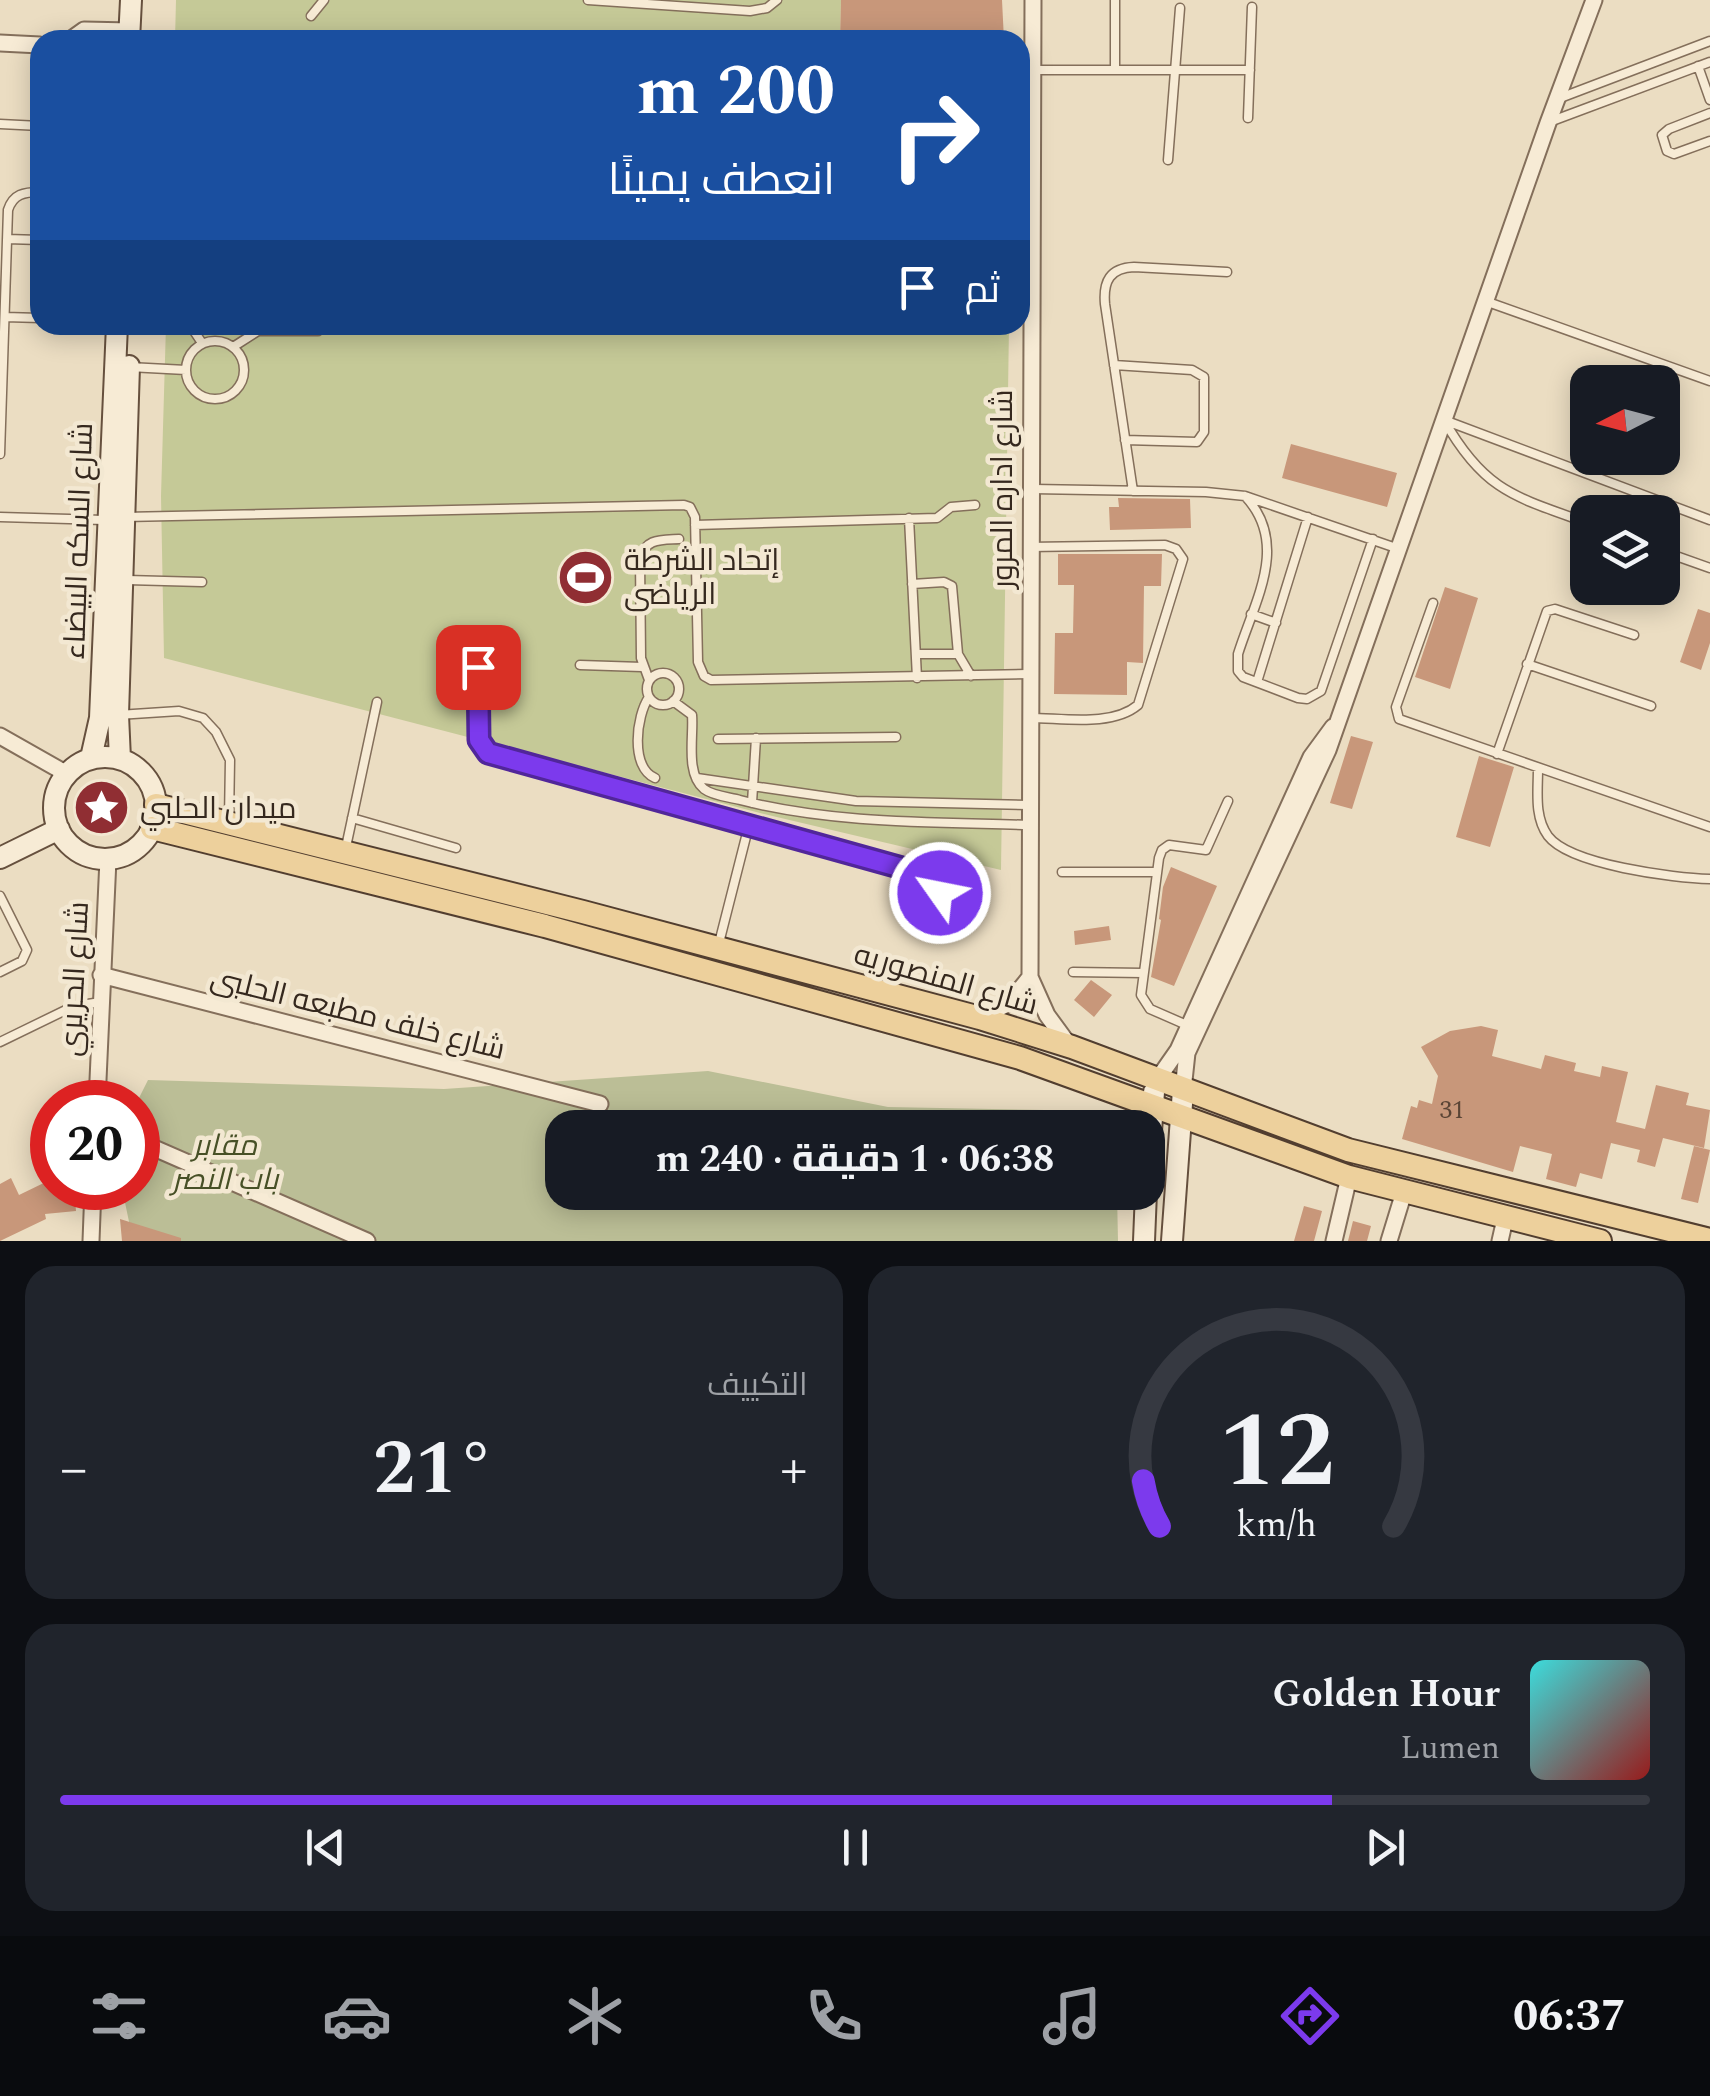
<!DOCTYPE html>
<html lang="ar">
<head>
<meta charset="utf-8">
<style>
  :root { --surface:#171b24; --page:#20242c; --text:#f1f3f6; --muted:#9ea1a6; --line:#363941; --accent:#7c3aed }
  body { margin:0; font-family:Spectral,Cairo,serif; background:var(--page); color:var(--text); direction:rtl; height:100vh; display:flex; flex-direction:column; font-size:38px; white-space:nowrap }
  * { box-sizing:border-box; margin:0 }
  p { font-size:32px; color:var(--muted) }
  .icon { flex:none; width:55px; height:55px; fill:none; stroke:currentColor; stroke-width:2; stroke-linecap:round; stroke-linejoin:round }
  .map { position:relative; height:1241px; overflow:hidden; direction:ltr }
  .panel { display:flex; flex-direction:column; gap:25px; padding:25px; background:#0d0f14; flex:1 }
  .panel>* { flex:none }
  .guide { position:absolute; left:30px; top:30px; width:1000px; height:305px; border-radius:30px; box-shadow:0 5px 25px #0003; direction:rtl; background:#1a4fa0; color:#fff; overflow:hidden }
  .needle { width:65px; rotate:264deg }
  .tools { position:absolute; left:1570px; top:365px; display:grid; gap:20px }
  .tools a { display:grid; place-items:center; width:110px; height:110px; border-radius:20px; background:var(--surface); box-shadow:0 5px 25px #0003; font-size:50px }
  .speed { position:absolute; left:30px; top:1080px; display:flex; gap:20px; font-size:50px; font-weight:700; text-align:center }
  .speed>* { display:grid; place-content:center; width:130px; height:130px; border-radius:50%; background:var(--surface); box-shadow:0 5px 25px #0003; line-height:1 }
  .speed .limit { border:15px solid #d22; background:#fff; color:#111 }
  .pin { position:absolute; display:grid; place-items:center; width:85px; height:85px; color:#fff; margin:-42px; border-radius:20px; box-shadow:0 5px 15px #0006 }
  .me { position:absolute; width:110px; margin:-55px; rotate:303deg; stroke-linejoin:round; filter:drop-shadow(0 0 8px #0008) }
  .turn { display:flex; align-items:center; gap:35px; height:210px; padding:0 30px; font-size:45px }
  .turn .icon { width:130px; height:130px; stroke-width:2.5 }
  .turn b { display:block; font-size:70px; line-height:85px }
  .then { display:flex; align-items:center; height:95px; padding:0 30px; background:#0003; gap:20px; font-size:38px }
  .big { font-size:75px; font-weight:700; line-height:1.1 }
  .panel .card { flex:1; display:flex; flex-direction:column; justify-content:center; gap:15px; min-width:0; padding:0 35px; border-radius:30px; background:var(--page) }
  .panel .dial { align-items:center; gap:0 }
  .dial svg { height:260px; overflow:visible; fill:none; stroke:var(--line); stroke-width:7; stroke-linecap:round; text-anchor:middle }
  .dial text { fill:var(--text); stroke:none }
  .song { display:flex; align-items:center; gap:30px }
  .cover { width:120px; height:120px; border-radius:15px; background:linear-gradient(135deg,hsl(180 70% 55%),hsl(0 70% 35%)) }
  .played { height:10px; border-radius:5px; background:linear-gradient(90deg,var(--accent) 80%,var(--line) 80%) }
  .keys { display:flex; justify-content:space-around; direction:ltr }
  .heat { display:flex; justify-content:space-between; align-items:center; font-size:55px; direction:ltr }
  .panel .tiles { flex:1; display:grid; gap:25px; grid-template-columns:1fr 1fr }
  .card:last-child { grid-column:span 2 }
  .trip { position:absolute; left:545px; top:1110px; width:620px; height:100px; border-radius:30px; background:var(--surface); box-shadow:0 5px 25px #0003; font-weight:700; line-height:100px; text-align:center; direction:rtl }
  .dock { display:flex; height:160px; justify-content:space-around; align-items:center; background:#090b0e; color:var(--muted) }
  .dock .icon { width:70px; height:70px }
  .dock .current { color:var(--accent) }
  .dock b { font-size:45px; color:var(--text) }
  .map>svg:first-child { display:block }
  .green { fill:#c5c997 }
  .cemetery { fill:#bbbe96 }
  .building { fill:#c8977a }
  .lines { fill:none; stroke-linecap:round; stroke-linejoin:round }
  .lane-casing { stroke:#846f5b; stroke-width:11 }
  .street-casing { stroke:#846f5b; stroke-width:19 }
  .secondary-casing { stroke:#66503e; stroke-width:24 }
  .primary-casing { stroke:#523e2f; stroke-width:26 }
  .lane { stroke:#f7ebd5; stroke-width:8 }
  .street { stroke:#f7ebd5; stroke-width:15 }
  .secondary { stroke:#f7ebd5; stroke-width:20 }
  .primary { stroke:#edd09c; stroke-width:22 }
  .route-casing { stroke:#51269a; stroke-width:25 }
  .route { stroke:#7c3aed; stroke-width:18 }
  .labels { text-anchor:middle; stroke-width:9; stroke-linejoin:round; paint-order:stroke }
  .number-label { font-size:25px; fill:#5a4435 }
  .street-label { font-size:30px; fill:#35281e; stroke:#f3e8d2 }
  .poi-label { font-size:30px; fill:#35281e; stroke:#f3e8d2; text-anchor:start }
  .park-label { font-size:30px; font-style:italic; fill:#475026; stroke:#f3e8d2 }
</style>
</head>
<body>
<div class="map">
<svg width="1710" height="1241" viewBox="0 0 1710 1241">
  <rect width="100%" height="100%" fill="#ebddc2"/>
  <!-- green -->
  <path class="green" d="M176,0H841L840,40H175Z
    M166,325H1009L1001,870L760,813L164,658L161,496Z"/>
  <!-- cemetery -->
  <path class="cemetery" d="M708,1071L888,1107L1103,1111L1110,1127L562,1128V1192L1117,1193L1118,1241H133L122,1188H138L137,1102L148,1080L444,1089Z"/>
  <!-- building -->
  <path class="building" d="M841,0H1002L1004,40H840Z
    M1291,444L1397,473L1387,507L1282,478Z
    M1118,498L1190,499L1191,528L1110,530L1109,507H1119Z
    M1058,554H1162L1161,586H1144L1143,663L1127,662V695L1054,694L1055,633H1073L1074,585H1058Z
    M1445,587L1478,598L1450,689L1415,677Z
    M1698,609L1710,613V643L1701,670L1680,662Z
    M1351,736L1373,742L1352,809L1330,803Z
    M1479,756L1514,767L1490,847L1456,837Z
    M1171,867L1217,886L1174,986L1151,977L1161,920L1159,919L1163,887Z
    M1109,926L1111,940L1075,945L1074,931Z
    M1091,980L1112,995L1094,1017L1074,1000Z
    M1481,1026L1498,1030L1492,1056L1541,1069L1545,1055L1576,1063L1574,1071L1600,1077L1602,1066L1628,1072L1616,1122L1645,1129L1656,1085L1689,1093L1686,1105L1710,1110L1704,1148L1663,1138L1655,1167L1637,1162L1640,1150L1611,1143L1602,1179L1580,1173L1576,1187L1546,1179L1552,1154L1520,1146L1513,1172L1402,1139L1411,1106L1417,1108L1419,1100L1432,1104L1438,1076L1421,1047L1450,1031Z
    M1694,1146L1710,1150L1698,1203L1681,1199Z
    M11,1178L19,1195L52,1179V1188H74L76,1211L45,1214L46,1219L0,1241V1184Z
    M1304,1206L1322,1211L1314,1241H1294Z
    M120,1219L181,1238V1241H122Z
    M1353,1221L1371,1226L1367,1241H1348Z"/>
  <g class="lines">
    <defs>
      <path id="lane" d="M588,0L750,11L767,8L777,0
        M1115,0V70
        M311,16L324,0
        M1698,66L1710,100
        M1033,70H1250
        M1560,98L1710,41
        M1710,113L1669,129L1662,135L1667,151L1674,154L1710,141
        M1248,118L1252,7
        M1552,121L1710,62
        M0,124L40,126
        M1168,160L1180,8
        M7,239L40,240
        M1485,301L1710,381
        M5,317L40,318
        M190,325L202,343
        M186 370a29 29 0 1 1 58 0a29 29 0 1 1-58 0Z
        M233,347L258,331H318L324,325
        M1114,365L1192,370L1204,377V432L1197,442L1125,440
        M129,367L186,370
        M1444,420L1710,520
        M1444,420C1484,491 1515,497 1588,523
        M0,454L8,210C13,194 24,192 40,192
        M1033,489L1206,492L1245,496L1399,549
        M1133,491L1105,304C1103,281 1110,268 1134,267L1227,272
        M1245,496C1290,544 1255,600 1238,654V671L1243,677L1298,698L1307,699L1321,691L1373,539
        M0,517L104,520
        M124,517L684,505L690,507L695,517L698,662L704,676L711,680L1029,674
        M909,518L917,678
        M695,525L937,518L951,507L975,505
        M1029,547L1165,545L1176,549L1183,559L1138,705C1112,727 1063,718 1030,718
        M1662,551L1710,568
        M127,580L202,582
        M912,584L944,582L952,586L958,654L971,676
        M1433,603L1396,707L1399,719L1710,827
        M1251,614L1276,623
        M916,654H958
        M1527,664L1651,706
        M580,665L642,667
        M478,667L479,740L488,753L931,876C946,891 937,916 934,935
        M647 689a16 16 0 1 1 32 0a16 16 0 1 1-32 0Z
        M649,680L641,658L640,559C645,538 661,540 679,539
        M1257,682L1308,517
        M649,697C636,716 630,767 655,778
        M673,701L692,715C694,735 685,774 704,789C713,796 729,797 740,800C833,824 934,822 1029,825
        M118,715L179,711L203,718L216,732L230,760L229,819
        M718,739L896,737
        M1497,754L1547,611L1555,609L1634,635
        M1538,769C1538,791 1534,817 1548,836C1570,865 1674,878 1710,879
        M697,778L856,801L1028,805
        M752,803L756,738
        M352,818L456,848
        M346,847L377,702
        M1062,872H1157
        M0,896L27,950L22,961L0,972
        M718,947L749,825
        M1073,972L1143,973
        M1189,1026L1150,1009L1141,995L1159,858L1162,850L1169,845L1206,850L1228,801
        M0,1042L74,1006L101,1002"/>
      <path id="street" d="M1033,0L1030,977L1047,1015L1069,1045
        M70,40L84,30L130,31
        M0,43L40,45
        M0,736L67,774
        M101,975L600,1104
        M980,1018L1009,1003L1030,977
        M1157,1080L1178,1050L1311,757L1333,727
        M1183,1090L1187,1053L1328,750L1548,123L1594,0
        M97,1102L108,859
        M138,1141L367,1241
        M91,1241L93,1188
        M1334,1241L1349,1177
        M1389,1241L1404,1192
        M1500,1241L1505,1219"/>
      <path id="secondary" d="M129,40L131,0
        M54 808a51 51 0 1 1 102 0a51 51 0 1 1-102 0Z
        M91,758L100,718L117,325
        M120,759L118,715L129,366
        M0,858L59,829
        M1148,1170L1154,1092
        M1144,1241L1146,1192
        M1172,1241L1183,1090"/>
      <path id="primary" d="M156,805L583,912L980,1018L1072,1047L1348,1150L1710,1240
        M152,828L545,926L1020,1058L1349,1177L1600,1241"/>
    </defs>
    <!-- lane casing -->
    <use href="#lane" class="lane-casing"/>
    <!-- street casing -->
    <use href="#street" class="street-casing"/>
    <!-- secondary casing -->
    <use href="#secondary" class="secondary-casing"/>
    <!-- primary casing -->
    <use href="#primary" class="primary-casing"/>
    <!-- lane -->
    <use href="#lane" class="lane"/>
    <!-- street -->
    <use href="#street" class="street"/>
    <!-- secondary -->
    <use href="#secondary" class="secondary"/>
    <!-- primary -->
    <use href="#primary" class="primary"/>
  </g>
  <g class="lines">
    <defs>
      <path id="route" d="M478,667L479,740L488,753L931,876L939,886L940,893"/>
    </defs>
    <!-- route casing -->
    <use href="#route" class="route-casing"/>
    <!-- route -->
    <use href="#route" class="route"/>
  </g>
  <!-- icons -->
  <defs>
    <symbol id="stadium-disc" viewBox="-11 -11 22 22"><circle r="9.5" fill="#902e33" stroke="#f3e8d2"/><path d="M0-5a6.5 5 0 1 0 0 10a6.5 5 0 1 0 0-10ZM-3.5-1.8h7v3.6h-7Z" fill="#fff"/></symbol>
    <symbol id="sight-disc" viewBox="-11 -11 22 22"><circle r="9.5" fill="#902e33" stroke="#f3e8d2"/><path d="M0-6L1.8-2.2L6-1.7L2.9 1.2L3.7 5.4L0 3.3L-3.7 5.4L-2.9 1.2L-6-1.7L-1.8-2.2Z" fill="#fff"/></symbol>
  </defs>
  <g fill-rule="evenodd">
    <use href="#stadium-disc" x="554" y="546" width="63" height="63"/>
    <use href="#sight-disc" x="70" y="776" width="63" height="63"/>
  </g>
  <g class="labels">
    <!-- number labels -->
    <g class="number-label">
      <text x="1452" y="1118">31</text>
    </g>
    <!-- street labels -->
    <g class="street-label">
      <text transform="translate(1002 489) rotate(-90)" y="10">شارع اداره المرور</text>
      <text transform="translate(78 541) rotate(-88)" y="10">شارع السكه البيضاء</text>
      <text transform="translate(74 979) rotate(-87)" y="10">شارع الحريري</text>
      <text transform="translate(946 979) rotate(16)" y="10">شارع المنصوريه</text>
      <text transform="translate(358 1013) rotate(14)" y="10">شارع خلف مطبعه الحلبى</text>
    </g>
    <!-- poi labels -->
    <g class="poi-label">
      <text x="624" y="570">إتحاد الشرطة<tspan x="624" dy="34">الرياضى</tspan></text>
      <text x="140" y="818">ميدان الحلبي</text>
    </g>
    <!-- park labels -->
    <g class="park-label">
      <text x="225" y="1155">مقابر<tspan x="225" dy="34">باب النصر</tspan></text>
    </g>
  </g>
</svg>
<div class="tools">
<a><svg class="needle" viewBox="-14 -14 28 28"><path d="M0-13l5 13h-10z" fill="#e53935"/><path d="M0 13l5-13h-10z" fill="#9ea1a6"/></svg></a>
<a><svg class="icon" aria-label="layers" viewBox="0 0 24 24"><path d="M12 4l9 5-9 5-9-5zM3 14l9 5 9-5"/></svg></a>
</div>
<div class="speed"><div class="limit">20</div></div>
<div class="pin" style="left:478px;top:667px;background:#d93025"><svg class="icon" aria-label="arrive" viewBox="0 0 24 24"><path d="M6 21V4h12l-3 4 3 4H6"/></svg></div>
<svg class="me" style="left:940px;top:893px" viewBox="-20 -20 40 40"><circle r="17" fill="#7c3aed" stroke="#fff" stroke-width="3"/><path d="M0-11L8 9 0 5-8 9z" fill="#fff"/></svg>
<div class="trip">06:38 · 1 دقيقة · 240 m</div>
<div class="guide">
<div class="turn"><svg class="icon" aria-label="right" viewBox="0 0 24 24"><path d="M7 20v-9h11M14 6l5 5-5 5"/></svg><div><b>200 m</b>انعطف يمينًا</div></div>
<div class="then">ثم<svg class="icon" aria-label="arrive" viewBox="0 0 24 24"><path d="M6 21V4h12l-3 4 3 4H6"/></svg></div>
</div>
</div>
<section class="panel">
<div class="tiles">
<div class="card dial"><svg viewBox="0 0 100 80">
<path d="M14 69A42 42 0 1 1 86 69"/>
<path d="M14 69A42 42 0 0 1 9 55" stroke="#7c3aed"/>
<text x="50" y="56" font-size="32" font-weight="700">12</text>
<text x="50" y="72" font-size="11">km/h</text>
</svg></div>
<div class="card"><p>التكييف</p>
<div class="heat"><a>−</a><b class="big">21°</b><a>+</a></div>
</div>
<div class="card">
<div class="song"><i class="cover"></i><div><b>Golden Hour</b><p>Lumen</p></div></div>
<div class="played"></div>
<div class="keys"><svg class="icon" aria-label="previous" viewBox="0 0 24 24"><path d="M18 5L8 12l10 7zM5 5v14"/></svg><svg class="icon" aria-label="pause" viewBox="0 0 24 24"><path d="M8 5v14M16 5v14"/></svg><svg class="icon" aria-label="next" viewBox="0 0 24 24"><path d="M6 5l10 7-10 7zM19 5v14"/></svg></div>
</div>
</div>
</section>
<nav class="dock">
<b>06:37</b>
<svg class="icon current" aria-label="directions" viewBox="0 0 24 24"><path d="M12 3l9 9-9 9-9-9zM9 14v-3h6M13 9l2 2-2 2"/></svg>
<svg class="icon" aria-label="music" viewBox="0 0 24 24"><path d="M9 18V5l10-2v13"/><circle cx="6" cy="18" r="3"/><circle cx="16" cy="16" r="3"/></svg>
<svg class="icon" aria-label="phone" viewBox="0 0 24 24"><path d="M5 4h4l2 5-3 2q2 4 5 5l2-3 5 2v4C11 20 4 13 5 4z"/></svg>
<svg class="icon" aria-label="climate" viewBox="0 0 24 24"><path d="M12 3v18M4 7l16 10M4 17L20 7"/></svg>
<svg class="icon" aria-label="car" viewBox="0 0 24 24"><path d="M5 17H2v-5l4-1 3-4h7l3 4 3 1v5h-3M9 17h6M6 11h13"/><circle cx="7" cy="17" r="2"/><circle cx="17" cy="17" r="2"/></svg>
<svg class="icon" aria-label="filters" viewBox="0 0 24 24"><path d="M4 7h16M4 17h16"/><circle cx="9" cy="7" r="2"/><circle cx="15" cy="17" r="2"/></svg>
</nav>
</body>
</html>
